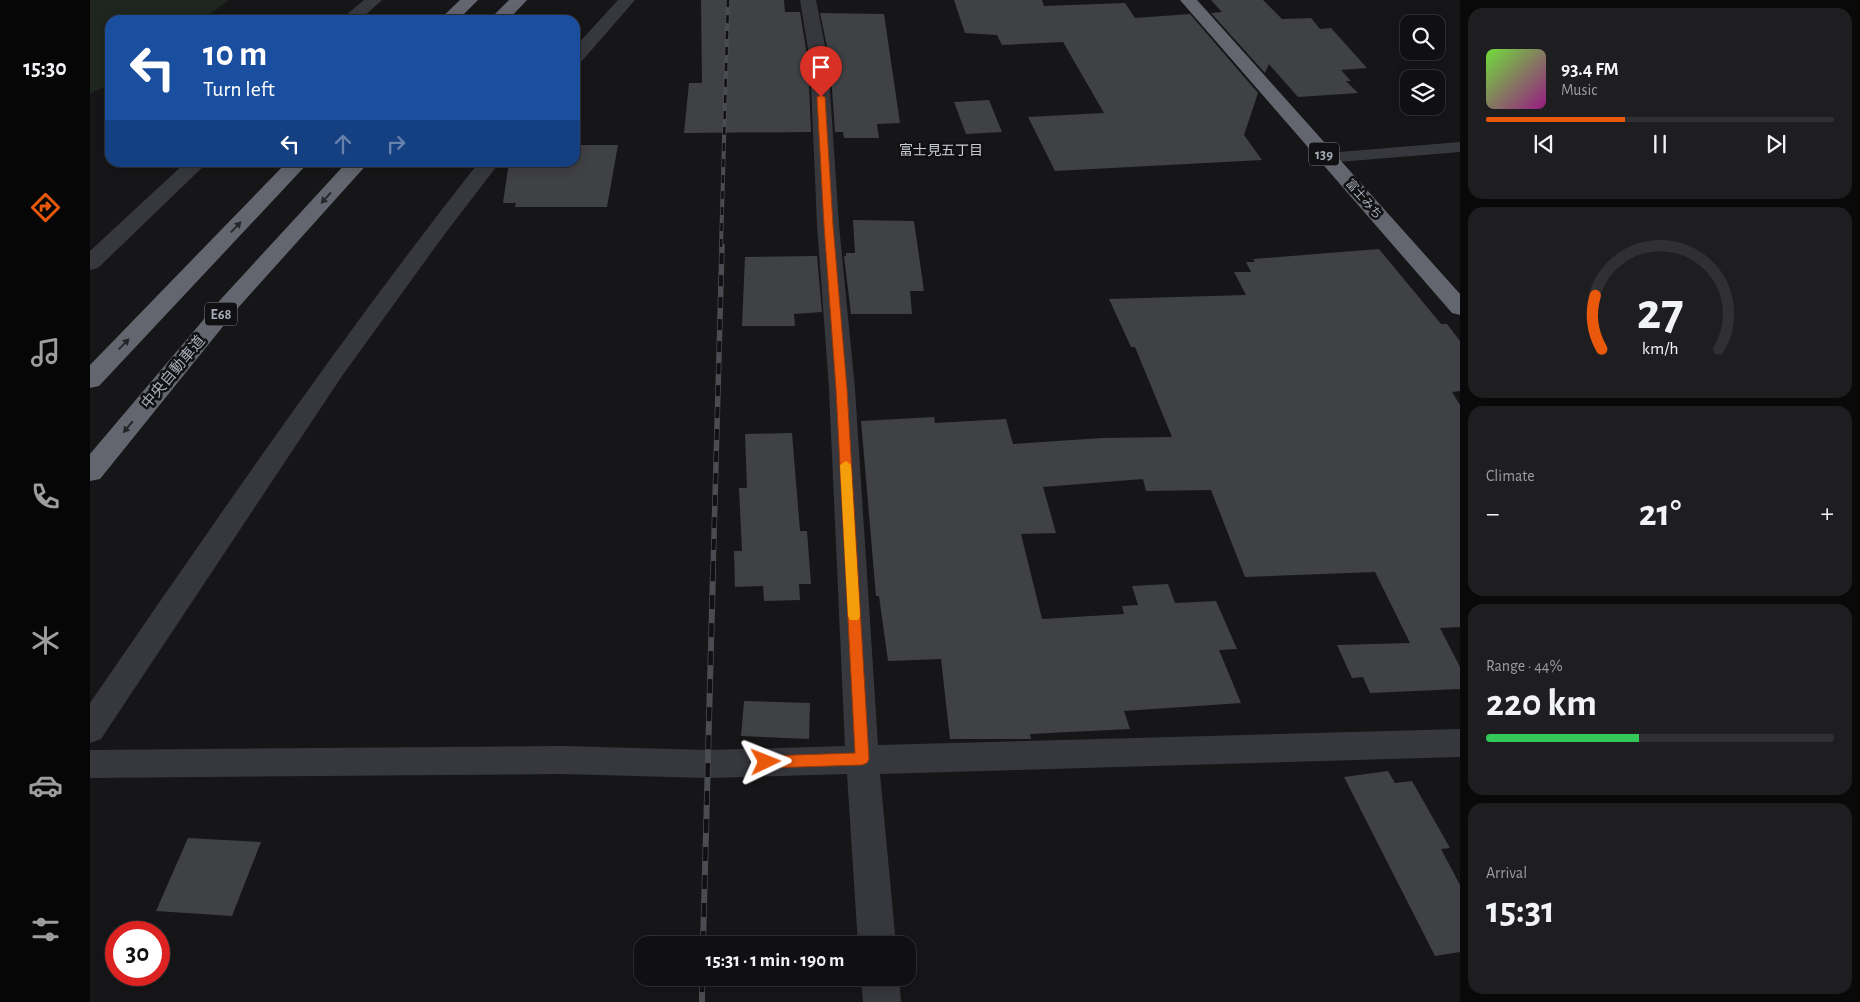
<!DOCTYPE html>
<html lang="en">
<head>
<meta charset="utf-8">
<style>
  :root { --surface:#101012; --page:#1e1e20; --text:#f1f3f6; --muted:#9c9d9f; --line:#303032; --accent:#ea580c }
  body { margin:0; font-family:"Alegreya Sans","Noto Sans JP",sans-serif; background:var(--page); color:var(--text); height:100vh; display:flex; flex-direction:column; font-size:19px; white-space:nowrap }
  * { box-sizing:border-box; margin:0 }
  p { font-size:16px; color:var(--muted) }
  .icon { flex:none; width:28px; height:28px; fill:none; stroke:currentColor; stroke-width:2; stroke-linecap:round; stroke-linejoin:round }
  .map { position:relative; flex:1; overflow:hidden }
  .details { display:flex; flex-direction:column; gap:8px; padding:8px; background:#09090a; width:400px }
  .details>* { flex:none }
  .hud { position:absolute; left:15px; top:15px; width:475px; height:152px; border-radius:15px; box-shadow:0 2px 12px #0003,0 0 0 1px var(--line); background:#1a4fa0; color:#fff; overflow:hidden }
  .tools { position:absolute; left:1310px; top:15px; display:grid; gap:10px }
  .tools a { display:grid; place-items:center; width:45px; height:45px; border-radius:10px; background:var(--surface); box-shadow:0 2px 12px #0003,0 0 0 1px var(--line); font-size:25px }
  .speed { position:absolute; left:15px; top:921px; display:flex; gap:10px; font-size:25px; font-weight:700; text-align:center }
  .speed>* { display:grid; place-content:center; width:65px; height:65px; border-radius:50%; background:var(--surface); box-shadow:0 2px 12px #0003,0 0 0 1px var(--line); line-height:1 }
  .speed .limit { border:8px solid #d22; background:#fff; color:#111 }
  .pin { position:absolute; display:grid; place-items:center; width:42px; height:42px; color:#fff; margin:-51px -21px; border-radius:50% 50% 50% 0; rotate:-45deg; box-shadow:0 0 5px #0007 }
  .pin .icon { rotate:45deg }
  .me { position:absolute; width:55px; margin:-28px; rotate:88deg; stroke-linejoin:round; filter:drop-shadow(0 0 4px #0008) }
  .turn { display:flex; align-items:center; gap:18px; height:105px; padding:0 15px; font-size:22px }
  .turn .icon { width:65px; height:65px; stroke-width:2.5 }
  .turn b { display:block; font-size:35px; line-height:42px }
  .lanes { display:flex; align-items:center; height:48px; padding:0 15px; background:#0003; justify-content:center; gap:25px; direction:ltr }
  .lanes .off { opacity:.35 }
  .big { font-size:38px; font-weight:700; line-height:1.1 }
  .details .card { flex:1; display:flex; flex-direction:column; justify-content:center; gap:8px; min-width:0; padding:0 18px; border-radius:15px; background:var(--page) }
  .details .dial { align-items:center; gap:0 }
  .dial svg { height:130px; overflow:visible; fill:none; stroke:var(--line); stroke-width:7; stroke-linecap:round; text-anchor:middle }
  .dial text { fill:var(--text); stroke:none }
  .song { display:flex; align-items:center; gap:15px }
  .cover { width:60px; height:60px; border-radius:8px; background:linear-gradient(135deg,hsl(100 70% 55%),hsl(310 70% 35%)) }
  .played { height:5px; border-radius:2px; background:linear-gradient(90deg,var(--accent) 40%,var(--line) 40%) }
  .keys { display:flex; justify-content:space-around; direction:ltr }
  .heat { display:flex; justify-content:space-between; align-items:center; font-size:28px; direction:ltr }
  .charge { height:8px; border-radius:4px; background:linear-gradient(90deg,#34c759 44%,var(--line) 0) }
  .trip { position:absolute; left:544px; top:936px; width:282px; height:50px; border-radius:15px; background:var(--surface); box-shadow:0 2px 12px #0003,0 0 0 1px var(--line); font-weight:700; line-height:50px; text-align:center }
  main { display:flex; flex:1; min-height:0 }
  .menu { display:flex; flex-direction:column; width:90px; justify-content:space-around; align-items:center; background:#060607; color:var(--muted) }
  .menu .icon { width:35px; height:35px }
  .menu .current { color:var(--accent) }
  .menu b { font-size:22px; color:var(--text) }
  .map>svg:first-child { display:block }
  .green { fill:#1e261f }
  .building { fill:#404145 }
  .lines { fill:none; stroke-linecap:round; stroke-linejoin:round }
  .lane { fill:#37383d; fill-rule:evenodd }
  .street { fill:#37383d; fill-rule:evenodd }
  .highway { fill:#63666e; fill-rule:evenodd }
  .rail-far2-casing { stroke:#4a4c52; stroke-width:4 }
  .rail-far1-casing { stroke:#4a4c52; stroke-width:5.5 }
  .rail-casing { stroke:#4a4c52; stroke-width:6 }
  .rail-far2 { stroke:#111113; stroke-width:2.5; stroke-dasharray:8; stroke-linecap:butt }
  .rail-far1 { stroke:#111113; stroke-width:4; stroke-dasharray:11; stroke-linecap:butt }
  .rail { stroke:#111113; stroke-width:4.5; stroke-dasharray:14; stroke-linecap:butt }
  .oneway { fill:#26262a }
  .route { fill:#ea580c; stroke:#983908 }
  .slow { fill:#f59e0b }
  .labels { text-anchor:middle; stroke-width:5; stroke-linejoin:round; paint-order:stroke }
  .far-street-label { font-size:12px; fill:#a8adb8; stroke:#111113 }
  .far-neighbourhood-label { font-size:14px; fill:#c9ccd4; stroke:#111113 }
  .shield { fill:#111113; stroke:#7b7e86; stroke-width:1 }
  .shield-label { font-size:14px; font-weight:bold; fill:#a8adb8 }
  .street-label { font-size:15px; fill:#a8adb8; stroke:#111113 }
</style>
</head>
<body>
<main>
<nav class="menu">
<b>15:30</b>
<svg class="icon current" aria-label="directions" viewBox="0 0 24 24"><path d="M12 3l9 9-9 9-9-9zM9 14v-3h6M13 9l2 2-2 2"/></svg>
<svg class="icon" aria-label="music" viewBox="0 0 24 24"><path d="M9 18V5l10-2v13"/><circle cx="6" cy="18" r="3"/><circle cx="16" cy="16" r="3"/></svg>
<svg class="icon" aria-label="phone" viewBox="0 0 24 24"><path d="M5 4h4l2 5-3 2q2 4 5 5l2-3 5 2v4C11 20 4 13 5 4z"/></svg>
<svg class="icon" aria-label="climate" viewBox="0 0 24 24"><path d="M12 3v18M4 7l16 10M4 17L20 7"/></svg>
<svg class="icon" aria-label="car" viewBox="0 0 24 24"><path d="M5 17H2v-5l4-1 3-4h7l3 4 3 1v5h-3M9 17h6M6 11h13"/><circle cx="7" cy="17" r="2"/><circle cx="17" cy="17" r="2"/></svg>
<svg class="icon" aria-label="filters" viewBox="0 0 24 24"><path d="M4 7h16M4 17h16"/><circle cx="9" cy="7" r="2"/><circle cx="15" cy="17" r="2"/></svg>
</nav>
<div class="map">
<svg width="1370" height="1002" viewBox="0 0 1370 1002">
  <rect width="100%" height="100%" fill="#161618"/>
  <!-- green -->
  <path class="green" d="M0,0H139L112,20H20V84L0,94Z"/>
  <!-- building -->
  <path class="building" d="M611,0H694L695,12H710L718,61L721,132L594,133L599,83H612Z
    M864,0H952L954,6L1035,3L1045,18L1100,14L1168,93L1154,135L1172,160L965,171L938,117L1014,113L973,42L912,45L907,35L875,33Z
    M1121,0H1173L1192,19L1221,18L1230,29L1241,28L1277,68L1251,70L1261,81H1256L1268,93L1208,97L1179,64L1175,73L1121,13L1132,12Z
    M730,13L794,14L810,123L787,124L789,138H754L753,132H745L740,61Z
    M899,100L912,132L876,134L864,102Z
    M488,145H528L517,207H425L426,203H413L419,162H485Z
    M763,220L824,221L834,291H820L822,314H761L754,256H756V253H765Z
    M1289,249L1351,324H1357L1370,341V391L1362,392L1370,405V627L1350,628L1370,667V689L1280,693L1273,677L1262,678L1247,645L1320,643L1285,572L1155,577L1121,490L1056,491L1053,479L953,487L966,533L931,534L952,619L1034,614L1032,606L1048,605L1042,586L1078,584L1085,603L1126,601L1147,649L1129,650L1151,703L1034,711L1040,729L940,734L941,739H860L851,659L798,661L789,596H786L771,421L844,417L845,423L916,419L923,444L1012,438L1082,437L1045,347H1041L1019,299L1156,295L1144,272H1161L1156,262H1165L1163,259Z
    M727,256L732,312L704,314L705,326H652L655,257Z
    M702,433L710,531H717L721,584H709L710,600L674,601L673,586L645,587L644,551H652L649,488H657L655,434Z
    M654,701L720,703L719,739L651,736Z
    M1298,771L1305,783L1322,781L1360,848L1351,849L1370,885V952L1345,956L1254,777Z
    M98,838L171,842L142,916L66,911Z"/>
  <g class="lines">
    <!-- lane -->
    <path class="lane" d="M1370,142V152L1237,163L1231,162L1228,158L1231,154L1237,153Z"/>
    <!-- street -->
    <path class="street" d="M274,0H292L270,20H250Z
      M528,0H545L491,62L485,63V47Z
      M710,0H726L738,61L749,225L765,389L788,745L1370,729V757L790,774L806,945H768L757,774L618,778L472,774L0,778V750L472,746L618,750L755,746L739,389L727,225L720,61Z
      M96,162H118L8,268L0,270V251Z
      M389,162H410L354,235L252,376L11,739L0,743V703C126,520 251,337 389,162Z
      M771,978H809L811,1002H773Z"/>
    <!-- highway -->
    <path class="highway" d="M370,0H388L368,20H349Z
      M419,0H437L418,20H399Z
      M1090,0H1107L1370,294V315L1362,313Z
      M197,162H219L9,386L0,388V365Z
      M257,162H279L147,309L10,479L0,481V454L131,299Z"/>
    <defs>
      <path id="rail-far2" d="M631,247L638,0"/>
      <path id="rail-far1" d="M623,572L632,246"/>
      <path id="rail" d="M613,945L623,571
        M612,978V1002"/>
    </defs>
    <!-- rail-far2 casing -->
    <use href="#rail-far2" class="rail-far2-casing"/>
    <!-- rail-far1 casing -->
    <use href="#rail-far1" class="rail-far1-casing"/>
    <!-- rail casing -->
    <use href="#rail" class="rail-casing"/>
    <!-- rail-far2 -->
    <use href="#rail-far2" class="rail-far2"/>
    <!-- rail-far1 -->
    <use href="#rail-far1" class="rail-far1"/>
    <!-- rail -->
    <use href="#rail" class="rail"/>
  </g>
  <!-- one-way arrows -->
  <defs><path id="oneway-solid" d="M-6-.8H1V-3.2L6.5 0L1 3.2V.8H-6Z" transform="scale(1.25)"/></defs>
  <g class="oneway">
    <use href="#oneway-solid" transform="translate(236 198) rotate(132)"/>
    <use href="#oneway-solid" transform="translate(146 227) rotate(-46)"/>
    <use href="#oneway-solid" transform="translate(34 344) rotate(-46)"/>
    <use href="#oneway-solid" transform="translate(38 427) rotate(130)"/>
  </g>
  <!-- route -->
  <path class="route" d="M731,95L735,97L743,225L757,389L779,759L777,763L772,765L676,768L671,766L669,762L671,758L676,756L765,753L746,389L734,225L727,97Z"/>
  <!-- slow -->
  <path class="slow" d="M756,461L761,465L770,616L768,620H760L758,616L750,465Z"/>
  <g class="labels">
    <!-- far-street labels -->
    <g class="far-street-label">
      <text transform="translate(1274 199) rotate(49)" y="4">富士みち</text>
    </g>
    <!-- far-neighbourhood labels -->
    <g class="far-neighbourhood-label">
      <text x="851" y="155">富士見五丁目</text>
    </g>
    <!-- shield labels -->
    <g class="shield">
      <rect x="1219" y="142.5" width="30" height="23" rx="4"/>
      <rect x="115" y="302.5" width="32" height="23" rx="4"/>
    </g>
    <g class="shield-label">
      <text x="1234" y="159">139</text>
      <text x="131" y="319">E68</text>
    </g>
    <!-- street labels -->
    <g class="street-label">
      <text transform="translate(83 372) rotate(-50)" y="5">中央自動車道</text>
    </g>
  </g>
</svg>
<div class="tools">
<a><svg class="icon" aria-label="search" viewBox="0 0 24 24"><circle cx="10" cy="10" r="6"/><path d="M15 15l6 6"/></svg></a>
<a><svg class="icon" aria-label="layers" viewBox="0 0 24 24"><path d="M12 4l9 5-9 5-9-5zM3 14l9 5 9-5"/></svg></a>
</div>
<div class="speed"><div class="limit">30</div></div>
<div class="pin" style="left:731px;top:97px;background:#d93025"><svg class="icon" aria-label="arrive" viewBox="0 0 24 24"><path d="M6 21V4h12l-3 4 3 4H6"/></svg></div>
<svg class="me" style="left:676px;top:762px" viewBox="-20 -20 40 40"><path d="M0-17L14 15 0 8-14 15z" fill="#ea580c" stroke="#fff" stroke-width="4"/></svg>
<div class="trip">15:31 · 1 min · 190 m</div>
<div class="hud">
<div class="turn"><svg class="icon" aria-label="left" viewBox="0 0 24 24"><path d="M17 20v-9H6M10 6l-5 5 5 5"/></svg><div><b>10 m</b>Turn left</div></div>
<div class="lanes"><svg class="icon" aria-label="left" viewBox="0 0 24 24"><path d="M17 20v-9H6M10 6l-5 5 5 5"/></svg><svg class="icon off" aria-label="ahead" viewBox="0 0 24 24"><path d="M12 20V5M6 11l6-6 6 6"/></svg><svg class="icon off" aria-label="right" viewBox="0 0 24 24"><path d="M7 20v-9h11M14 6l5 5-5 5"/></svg></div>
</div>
</div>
<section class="details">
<div class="card">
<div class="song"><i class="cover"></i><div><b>93.4 FM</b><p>Music</p></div></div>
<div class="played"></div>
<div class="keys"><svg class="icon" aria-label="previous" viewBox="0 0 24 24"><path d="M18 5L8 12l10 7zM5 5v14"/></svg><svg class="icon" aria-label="pause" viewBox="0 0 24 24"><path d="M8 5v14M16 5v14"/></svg><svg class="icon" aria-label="next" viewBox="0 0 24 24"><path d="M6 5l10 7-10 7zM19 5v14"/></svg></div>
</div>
<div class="card dial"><svg viewBox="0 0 100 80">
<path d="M14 69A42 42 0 1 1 86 69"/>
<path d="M14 69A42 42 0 0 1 10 36" stroke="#ea580c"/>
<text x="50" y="56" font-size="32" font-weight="700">27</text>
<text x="50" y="72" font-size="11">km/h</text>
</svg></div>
<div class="card"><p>Climate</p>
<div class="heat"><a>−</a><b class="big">21°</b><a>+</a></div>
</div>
<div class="card"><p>Range · 44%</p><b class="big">220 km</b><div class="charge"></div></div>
<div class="card"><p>Arrival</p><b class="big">15:31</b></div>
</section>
</main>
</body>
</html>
